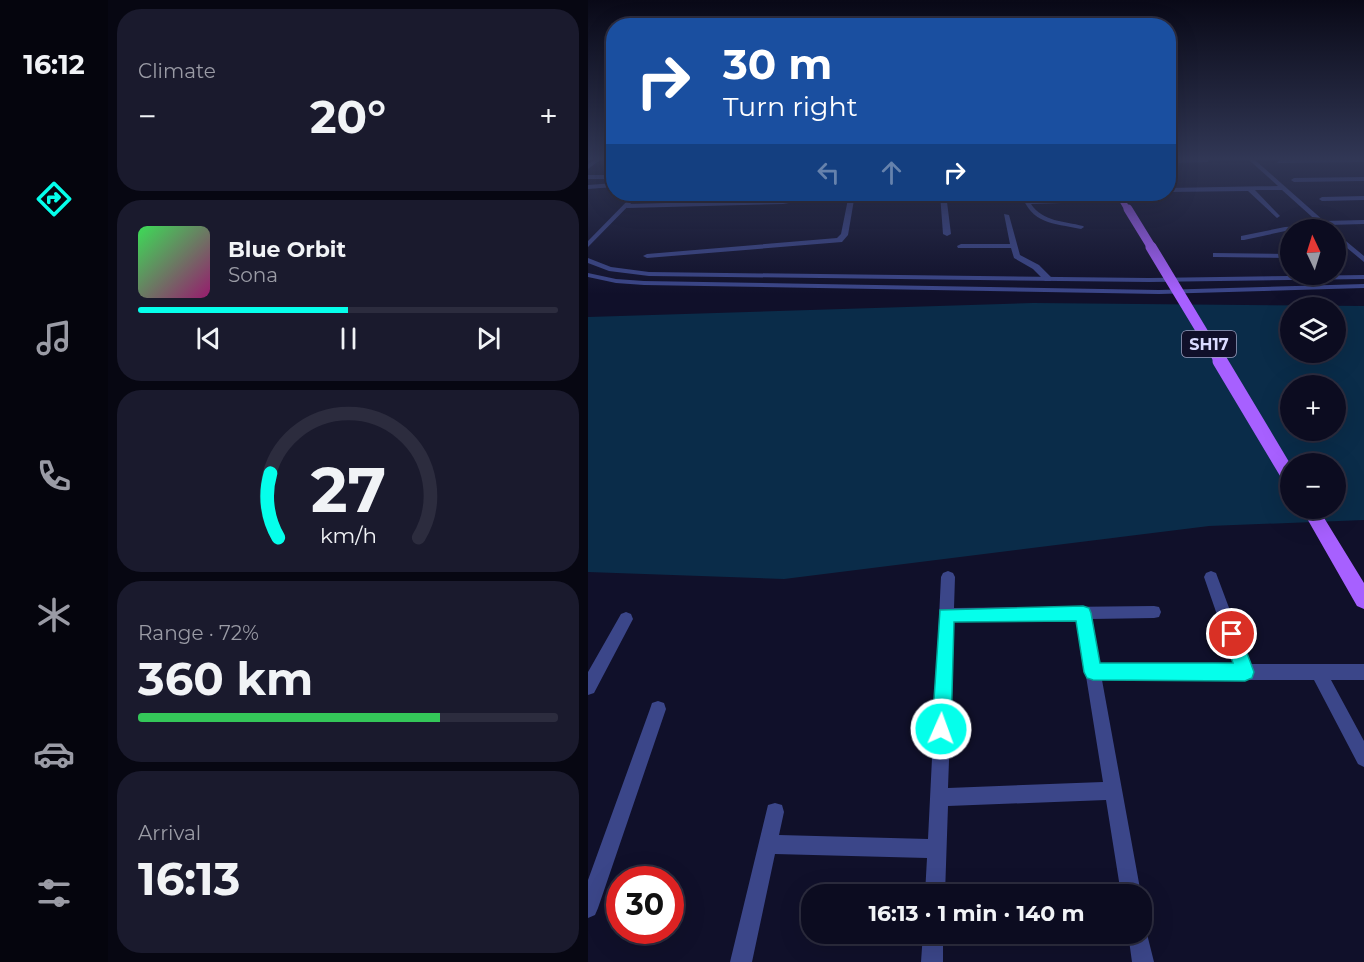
<!DOCTYPE html>
<html lang="en">
<head>
<meta charset="utf-8">
<style>
  :root { --surface:#0c0c20; --page:#1a1a2d; --text:#f1f3f6; --muted:#9a9ba5; --line:#2c2c3e; --accent:#05ffeb }
  body { margin:0; font-family:Montserrat,sans-serif; background:var(--page); color:var(--text); height:100vh; display:flex; flex-direction:column; font-size:22px; white-space:nowrap }
  * { box-sizing:border-box; margin:0 }
  p { font-size:20px; color:var(--muted) }
  .icon { flex:none; width:33px; height:33px; fill:none; stroke:currentColor; stroke-width:2; stroke-linecap:round; stroke-linejoin:round }
  .map { position:relative; flex:1; overflow:hidden }
  .panel { display:flex; flex-direction:column; gap:9px; padding:9px; background:#070712; width:480px }
  .panel>* { flex:none }
  .banner { position:absolute; left:18px; top:18px; width:570px; height:183px; border-radius:24px; box-shadow:0 6px 24px #0002,0 0 0 2px var(--line); background:#1a4fa0; color:#fff; overflow:hidden }
  .needle { width:39px; rotate:356deg }
  .controls { position:absolute; left:692px; top:219px; display:grid; gap:12px }
  .controls a { display:grid; place-items:center; width:66px; height:66px; border-radius:50%; background:var(--surface); box-shadow:0 6px 24px #0002,0 0 0 2px var(--line); font-size:30px }
  .speed { position:absolute; left:18px; top:866px; display:flex; gap:12px; font-size:30px; font-weight:700; text-align:center }
  .speed>* { display:grid; place-content:center; width:78px; height:78px; border-radius:50%; background:var(--surface); box-shadow:0 6px 24px #0002,0 0 0 2px var(--line); line-height:1 }
  .speed .limit { border:9px solid #d22; background:#fff; color:#111 }
  .pin { position:absolute; display:grid; place-items:center; width:51px; height:51px; color:#fff; margin:-26px; border:3px solid #fff; border-radius:50%; box-shadow:0 2px 6px #0007 }
  .me { position:absolute; width:66px; margin:-33px; rotate:2deg; stroke-linejoin:round; filter:drop-shadow(0 0 4px #0008) }
  .turn { display:flex; align-items:center; gap:21px; height:126px; padding:0 18px; font-size:27px }
  .turn .icon { width:78px; height:78px; stroke-width:2.5 }
  .turn b { display:block; font-size:42px; line-height:51px }
  .lanes { display:flex; align-items:center; height:57px; padding:0 18px; background:#0003; justify-content:center; gap:30px; direction:ltr }
  .lanes .off { opacity:.35 }
  .big { font-size:45px; font-weight:700; line-height:1.1 }
  .panel .card { flex:1; display:flex; flex-direction:column; justify-content:center; gap:9px; min-width:0; padding:0 21px; border-radius:24px; background:var(--page) }
  .panel .dial { align-items:center; gap:0 }
  .dial svg { height:156px; overflow:visible; fill:none; stroke:var(--line); stroke-width:7; stroke-linecap:round; text-anchor:middle }
  .dial text { fill:var(--text); stroke:none }
  .song { display:flex; align-items:center; gap:18px }
  .cover { width:72px; height:72px; border-radius:9px; background:linear-gradient(135deg,hsl(130 70% 55%),hsl(320 70% 35%)) }
  .played { height:6px; border-radius:3px; background:linear-gradient(90deg,var(--accent) 50%,var(--line) 50%) }
  .keys { display:flex; justify-content:space-around; direction:ltr }
  .heat { display:flex; justify-content:space-between; align-items:center; font-size:33px; direction:ltr }
  .charge { height:9px; border-radius:4px; background:linear-gradient(90deg,#34c759 72%,var(--line) 0) }
  .trip { position:absolute; left:213px; top:884px; width:351px; height:60px; border-radius:24px; background:var(--surface); box-shadow:0 6px 24px #0002,0 0 0 2px var(--line); font-weight:700; line-height:60px; text-align:center }
  main { display:flex; flex:1; min-height:0 }
  .dock { display:flex; flex-direction:column; width:108px; justify-content:space-around; align-items:center; background:#05050d; color:var(--muted) }
  .dock .icon { width:42px; height:42px }
  .dock .selected { color:var(--accent) }
  .dock b { font-size:27px; color:var(--text) }
  .map>svg:first-child { display:block }
  .water { fill:#0a2c49; fill-rule:evenodd }
  .lines { fill:none; stroke-linecap:round; stroke-linejoin:round }
  .service { fill:#3b4689; fill-rule:evenodd }
  .minor { fill:#3b4689; fill-rule:evenodd }
  .tertiary { fill:#3b4689; fill-rule:evenodd }
  .primary { fill:#a760ff; fill-rule:evenodd }
  .primary-bridge-far2 { stroke:#a760ff; stroke-width:9 }
  .primary-bridge-far1 { stroke:#a760ff; stroke-width:11 }
  .primary-bridge { stroke:#a760ff; stroke-width:15 }
  .route { fill:#05ffeb; stroke:#03a699; stroke-width:1.5 }
  .labels { text-anchor:middle; stroke-width:6; stroke-linejoin:round; paint-order:stroke }
  .shield { fill:#10102a; stroke:#9d9ebf; stroke-width:1.5 }
  .shield-label { font-size:16px; font-weight:bold; fill:#d9dbff }
</style>
</head>
<body>
<main>
<nav class="dock">
<b>16:12</b>
<svg class="icon selected" aria-label="directions" viewBox="0 0 24 24"><path d="M12 3l9 9-9 9-9-9zM9 14v-3h6M13 9l2 2-2 2"/></svg>
<svg class="icon" aria-label="music" viewBox="0 0 24 24"><path d="M9 18V5l10-2v13"/><circle cx="6" cy="18" r="3"/><circle cx="16" cy="16" r="3"/></svg>
<svg class="icon" aria-label="phone" viewBox="0 0 24 24"><path d="M5 4h4l2 5-3 2q2 4 5 5l2-3 5 2v4C11 20 4 13 5 4z"/></svg>
<svg class="icon" aria-label="climate" viewBox="0 0 24 24"><path d="M12 3v18M4 7l16 10M4 17L20 7"/></svg>
<svg class="icon" aria-label="car" viewBox="0 0 24 24"><path d="M5 17H2v-5l4-1 3-4h7l3 4 3 1v5h-3M9 17h6M6 11h13"/><circle cx="7" cy="17" r="2"/><circle cx="17" cy="17" r="2"/></svg>
<svg class="icon" aria-label="filters" viewBox="0 0 24 24"><path d="M4 7h16M4 17h16"/><circle cx="9" cy="7" r="2"/><circle cx="15" cy="17" r="2"/></svg>
</nav>
<section class="panel">
<div class="card"><p>Climate</p>
<div class="heat"><a>−</a><b class="big">20°</b><a>+</a></div>
</div>
<div class="card">
<div class="song"><i class="cover"></i><div><b>Blue Orbit</b><p>Sona</p></div></div>
<div class="played"></div>
<div class="keys"><svg class="icon" aria-label="previous" viewBox="0 0 24 24"><path d="M18 5L8 12l10 7zM5 5v14"/></svg><svg class="icon" aria-label="pause" viewBox="0 0 24 24"><path d="M8 5v14M16 5v14"/></svg><svg class="icon" aria-label="next" viewBox="0 0 24 24"><path d="M6 5l10 7-10 7zM19 5v14"/></svg></div>
</div>
<div class="card dial"><svg viewBox="0 0 100 80">
<path d="M14 69A42 42 0 1 1 86 69"/>
<path d="M14 69A42 42 0 0 1 10 36" stroke="#05ffeb"/>
<text x="50" y="56" font-size="32" font-weight="700">27</text>
<text x="50" y="72" font-size="11">km/h</text>
</svg></div>
<div class="card"><p>Range · 72%</p><b class="big">360 km</b><div class="charge"></div></div>
<div class="card"><p>Arrival</p><b class="big">16:13</b></div>
</section>
<div class="map">
<svg width="776" height="962" viewBox="0 0 776 962">
  <rect width="100%" height="100%" fill="#10102a"/>
  <!-- water -->
  <path class="water" d="M445,303L776,306V520L621,526L196,579L0,572V317ZM702,308H747V352H702ZM702,386H747V430H702ZM702,464H747V508H702Z"/>
  <g class="lines">
    <!-- service -->
    <path class="service" d="M580,160H620L621,161L619,162L580,163Z
      M26,183V187L0,189V185Z"/>
    <!-- minor -->
    <path class="minor" d="M6,160H12L0,169V164Z
      M661,160H667L736,221L776,220V224L740,225L745,230H702L656,240H653V236L697,227L733,225L694,190H667L691,215L692,216L689,218L660,191L580,192V188L690,186Z
      M691,160H776V162L689,163Z
      M0,175H26V179H0Z
      M776,177V181L706,182L703,180L706,178Z
      M221,194H228L219,200L195,204L39,208L36,206L39,204L195,200L215,197Z
      M261,194H267L260,235L254,242L59,258L55,256L59,254L249,238L253,234Z
      M352,194H358L363,234L359,236L355,234Z
      M433,194H439L441,200L505,198L508,200L505,202L443,204C455,222 476,221 495,226L496,227L493,229C464,223 444,224 433,194Z
      M776,196V200L734,201L731,199L734,197Z
      M416,214L421,215L432,255L451,265L463,277V281H457L445,269L426,258L423,248H370L369,246L373,244H422Z
      M747,232L776,256V262L747,238Z
      M625,253L702,254V258L628,257H625Z
      M360,571L365,573L367,577L366,608L566,606L571,607L573,612L571,617L566,618L503,619L512,664H646L616,577L618,573L623,571L628,573L662,664H776V680H743L776,741V767L770,764L726,680H514L553,894H533L518,800L360,806L357,894H337L339,858L187,854L164,962H142L180,805L187,803L194,805L196,812L191,835L340,839L353,577L355,573ZM489,620L515,782L360,788L366,621Z
      M38,612L43,614L45,619L6,693L0,695V672L33,614Z
      M70,701L76,703L78,709L10,908L7,915L0,918V880L62,709L64,703Z
      M554,924L557,926L566,962H544L540,933H554Z
      M335,933H355V962H333Z"/>
    <!-- tertiary -->
    <path class="tertiary" d="M46,194H52L0,247V241Z
      M0,258L23,267L61,272L561,278L776,275V279L561,282L61,276L21,271L0,263Z
      M0,273L28,279L56,281L571,290L776,284V288L571,294L56,285L28,283L0,277Z"/>
    <!-- primary -->
    <path class="primary" d="M527,194H535L543,211H537Z
      M713,508H730L776,583V609L769,606Z"/>
    <!-- primary-bridge-far2 -->
    <path class="primary-bridge-far2" d="M540,209L564,248"/>
    <!-- primary-bridge-far1 -->
    <path class="primary-bridge-far1" d="M563,247L633,363"/>
    <!-- primary-bridge -->
    <path class="primary-bridge" d="M632,361L702,478"/>
  </g>
  <!-- sky -->
  <linearGradient id="sky" x2="0" y2="1"><stop stop-color="#090917"/><stop offset="0.54" stop-color="#313755"/><stop offset="1" stop-color="#313755" stop-opacity="0"/></linearGradient>
  <rect width="776" height="294" fill="url(#sky)"/>
  <!-- route -->
  <path class="route" d="M495,606L501,608L503,613L512,663H645L635,634L638,629L644,626L650,629L666,672L664,678L657,681L505,680L499,678L496,672L488,621L366,622L363,729L360,735L353,738L347,735L344,729L352,610Z"/>
  <g class="labels">
    <!-- shield labels -->
    <rect class="shield" x="594" y="331" width="54" height="26" rx="4.5"/>
    <g class="shield-label">
      <text x="621" y="350">SH17</text>
    </g>
  </g>
</svg>
<div class="controls">
<a><svg class="needle" viewBox="-14 -14 28 28"><path d="M0-13l5 13h-10z" fill="#e53935"/><path d="M0 13l5-13h-10z" fill="#9a9ba5"/></svg></a>
<a><svg class="icon" aria-label="layers" viewBox="0 0 24 24"><path d="M12 4l9 5-9 5-9-5zM3 14l9 5 9-5"/></svg></a>
<a>+</a>
<a>−</a>
</div>
<div class="speed"><div class="limit">30</div></div>
<div class="pin" style="left:644px;top:634px;background:#d93025"><svg class="icon" aria-label="arrive" viewBox="0 0 24 24"><path d="M6 21V4h12l-3 4 3 4H6"/></svg></div>
<svg class="me" style="left:353px;top:729px" viewBox="-20 -20 40 40"><circle r="17" fill="#05ffeb" stroke="#fff" stroke-width="3"/><path d="M0-11L8 9 0 5-8 9z" fill="#fff"/></svg>
<div class="trip">16:13 · 1 min · 140 m</div>
<div class="banner">
<div class="turn"><svg class="icon" aria-label="right" viewBox="0 0 24 24"><path d="M7 20v-9h11M14 6l5 5-5 5"/></svg><div><b>30 m</b>Turn right</div></div>
<div class="lanes"><svg class="icon off" aria-label="left" viewBox="0 0 24 24"><path d="M17 20v-9H6M10 6l-5 5 5 5"/></svg><svg class="icon off" aria-label="ahead" viewBox="0 0 24 24"><path d="M12 20V5M6 11l6-6 6 6"/></svg><svg class="icon" aria-label="right" viewBox="0 0 24 24"><path d="M7 20v-9h11M14 6l5 5-5 5"/></svg></div>
</div>
</div>
</main>
</body>
</html>
